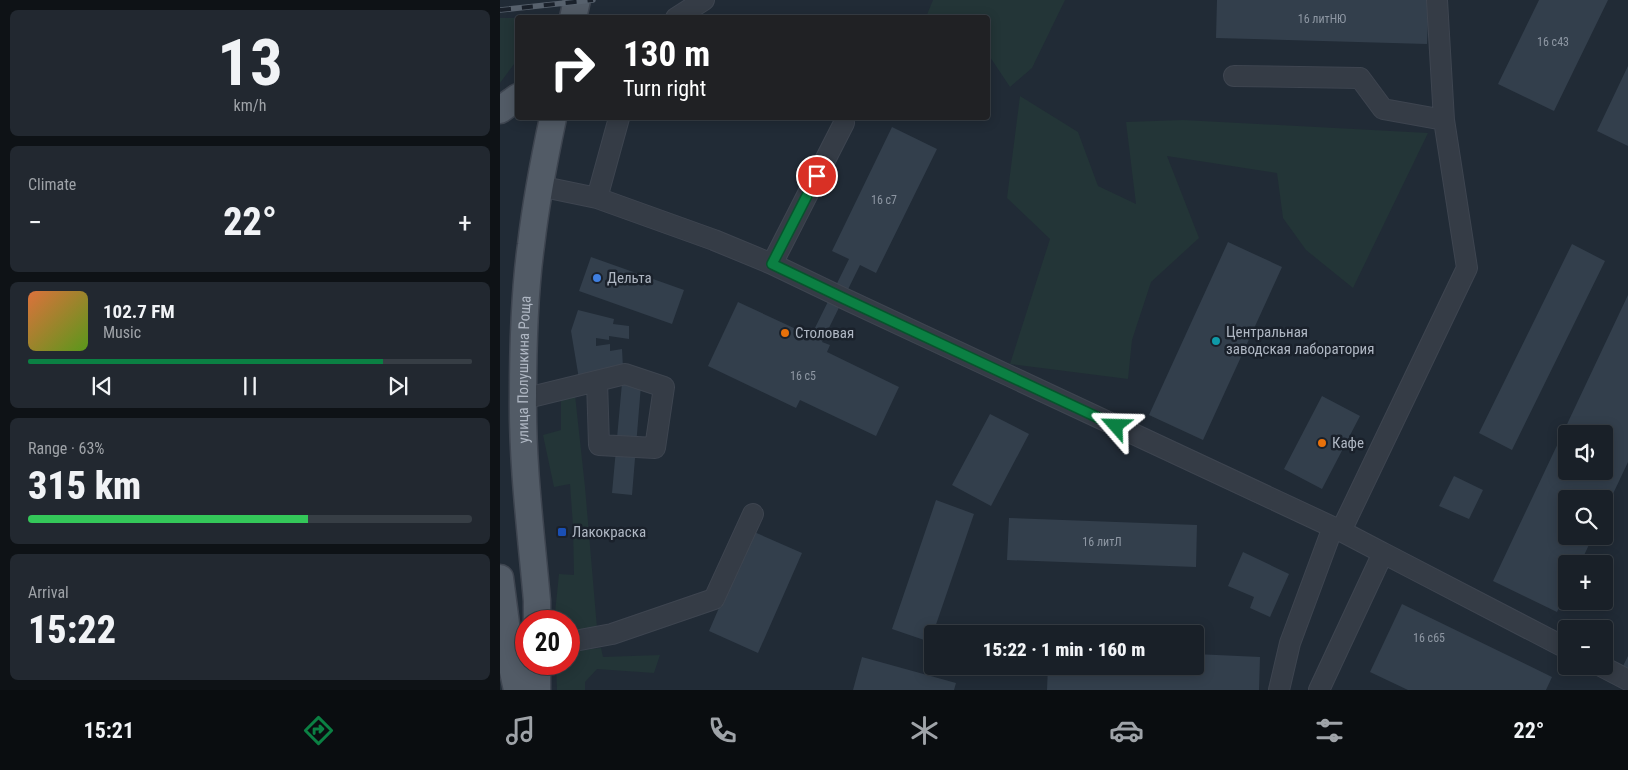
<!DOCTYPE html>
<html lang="en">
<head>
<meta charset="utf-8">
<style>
  :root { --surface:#192028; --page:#222830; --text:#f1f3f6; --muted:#9fa3a8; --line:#373e45; --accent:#0b8043 }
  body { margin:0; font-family:"Roboto Condensed",sans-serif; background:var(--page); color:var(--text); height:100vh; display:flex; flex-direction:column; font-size:19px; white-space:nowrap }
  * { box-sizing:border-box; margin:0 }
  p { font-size:16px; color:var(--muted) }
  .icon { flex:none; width:28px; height:28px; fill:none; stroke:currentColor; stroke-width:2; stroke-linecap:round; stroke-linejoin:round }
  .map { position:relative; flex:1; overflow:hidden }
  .sheet { display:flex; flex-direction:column; gap:10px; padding:10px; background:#0e1216; width:500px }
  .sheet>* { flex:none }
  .banner { position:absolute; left:15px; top:15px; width:475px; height:105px; border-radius:5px; box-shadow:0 2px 12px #0003,0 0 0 1px var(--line); background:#202124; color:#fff; overflow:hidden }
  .fabs { position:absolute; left:1058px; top:425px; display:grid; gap:10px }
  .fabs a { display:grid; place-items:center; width:55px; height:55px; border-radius:5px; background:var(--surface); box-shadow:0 2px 12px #0003,0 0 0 1px var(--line); font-size:25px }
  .speed { position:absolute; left:15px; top:610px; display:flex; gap:10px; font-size:25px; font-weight:700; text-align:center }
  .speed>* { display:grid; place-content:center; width:65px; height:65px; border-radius:50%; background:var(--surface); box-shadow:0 2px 12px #0003,0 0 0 1px var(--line); line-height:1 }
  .speed .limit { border:8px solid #d22; background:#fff; color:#111 }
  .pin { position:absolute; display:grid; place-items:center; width:42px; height:42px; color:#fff; margin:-21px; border:2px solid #fff; border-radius:50%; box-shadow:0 1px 5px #0007 }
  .me { position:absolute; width:55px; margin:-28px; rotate:295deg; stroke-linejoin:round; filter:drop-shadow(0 0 4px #0008) }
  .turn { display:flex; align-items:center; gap:18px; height:105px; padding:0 25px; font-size:22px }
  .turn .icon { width:65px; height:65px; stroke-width:2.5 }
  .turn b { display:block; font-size:35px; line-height:42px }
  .big { font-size:38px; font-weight:800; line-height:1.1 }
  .sheet .tile { flex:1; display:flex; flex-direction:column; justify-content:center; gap:8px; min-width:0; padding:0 18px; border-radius:8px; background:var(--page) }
  .sheet .dial { align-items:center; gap:0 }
  .dial b { font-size:65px; line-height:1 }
  .song { display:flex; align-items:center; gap:15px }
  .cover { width:60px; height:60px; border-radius:8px; background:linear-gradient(135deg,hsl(20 70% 55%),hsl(90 70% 35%)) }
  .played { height:5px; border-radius:2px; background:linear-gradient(90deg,var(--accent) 80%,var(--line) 80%) }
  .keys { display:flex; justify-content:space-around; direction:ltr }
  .heat { display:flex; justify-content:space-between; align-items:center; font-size:28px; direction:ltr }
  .charge { height:8px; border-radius:4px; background:linear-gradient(90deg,#34c759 63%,var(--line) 0) }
  .trip { position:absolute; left:424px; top:625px; width:280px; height:50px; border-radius:5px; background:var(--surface); box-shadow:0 2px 12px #0003,0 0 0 1px var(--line); font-weight:800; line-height:50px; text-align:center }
  .tabs { display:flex; height:80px; justify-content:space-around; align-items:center; background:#0a0d10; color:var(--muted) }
  .tabs .icon { width:35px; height:35px }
  .tabs .active { color:var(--accent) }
  .tabs b { font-size:22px; color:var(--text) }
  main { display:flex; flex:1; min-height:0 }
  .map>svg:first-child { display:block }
  .green { fill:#233537 }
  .building { fill:#333f4c; fill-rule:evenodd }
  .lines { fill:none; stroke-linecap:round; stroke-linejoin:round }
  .minor-casing { stroke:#3e4550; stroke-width:22 }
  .major-casing { stroke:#3e4550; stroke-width:29 }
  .minor { stroke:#353c46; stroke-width:20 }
  .major { stroke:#525b66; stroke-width:26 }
  .rail-casing { stroke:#57616d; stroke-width:5.5 }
  .rail { stroke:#1a212b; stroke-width:4; stroke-dasharray:11; stroke-linecap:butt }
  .route-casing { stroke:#07532c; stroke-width:12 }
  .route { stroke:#0b8043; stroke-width:9 }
  .shop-dot { fill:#3f7fe0; stroke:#1a212b; stroke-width:2 }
  .food-dot { fill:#e8710a; stroke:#1a212b; stroke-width:2 }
  .culture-dot { fill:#0f9aa8; stroke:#1a212b; stroke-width:2 }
  .transit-dot { fill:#1a4fb4; stroke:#1a212b; stroke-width:2 }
  .labels { text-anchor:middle; stroke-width:5; stroke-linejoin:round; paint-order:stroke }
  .number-label { font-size:12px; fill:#8e97a3 }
  .poi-label { font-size:15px; fill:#afb7c3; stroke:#1a212b; text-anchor:start }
  .street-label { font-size:15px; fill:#afb7c3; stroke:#1a212b }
</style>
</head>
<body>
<main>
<section class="sheet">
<div class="tile dial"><b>13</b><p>km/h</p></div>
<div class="tile"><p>Climate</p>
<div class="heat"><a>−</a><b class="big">22°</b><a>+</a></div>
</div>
<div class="tile">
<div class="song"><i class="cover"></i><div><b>102.7 FM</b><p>Music</p></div></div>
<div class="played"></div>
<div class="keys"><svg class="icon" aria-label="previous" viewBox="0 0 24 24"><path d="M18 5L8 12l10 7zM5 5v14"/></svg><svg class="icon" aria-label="pause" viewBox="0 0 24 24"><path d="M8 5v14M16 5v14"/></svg><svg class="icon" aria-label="next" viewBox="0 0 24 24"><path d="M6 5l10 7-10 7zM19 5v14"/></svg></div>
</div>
<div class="tile"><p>Range · 63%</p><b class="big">315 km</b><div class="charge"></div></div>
<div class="tile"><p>Arrival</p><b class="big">15:22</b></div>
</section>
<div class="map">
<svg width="1128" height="690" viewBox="0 0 1128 690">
  <rect width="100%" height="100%" fill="#212b36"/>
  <!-- green -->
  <path class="green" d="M433,0H565L532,68L510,87L488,54V18L426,17Z
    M0,18H18L17,60L0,83Z
    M520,96L578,132L598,186L636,204L626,122L683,120L928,133L853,288L806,250L783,218L777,173L667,156L699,238L651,282L632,340L628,379L510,364L550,239L507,198Z
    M75,395L85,487L97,628L81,633L70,630L69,621H62L55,613L59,574L74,575L73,526L70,484L54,487L43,435L61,430V398Z
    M101,648L103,657L160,655L154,673L97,669L85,682V690H57L56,664H69V652L70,651Z"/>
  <!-- building -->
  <path class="building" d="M717,0H929L927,44L716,38Z
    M1039,0H1108L1054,111L998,84Z
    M1128,66V146L1097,131Z
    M392,127L437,149L376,273L360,265L322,342L330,345L327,352L399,387L376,436L300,400L296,408L208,366L238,302L311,336L349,259L332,251Z
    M728,242L782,267L703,440L649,415Z
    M1072,244L1105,261L1012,450L979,433Z
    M91,257L184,290L172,324L79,291Z
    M1128,295V462L1104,513V499H1066V536H1093L1080,564H1066V593L1057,612L993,581ZM1066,434H1104V471H1066Z
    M78,310L114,319L113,324L129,326V339L109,336V340L96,338V346L110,344V351L122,349L123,368L79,379L71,331Z
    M122,383L141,385L132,495L112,493Z
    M822,396L860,416L822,489L784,469Z
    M490,414L529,434L491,506L452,485Z
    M954,476L983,490L969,519L939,506Z
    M436,500L474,514L430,642L392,629Z
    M509,518L697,525L696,567L507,560Z
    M252,531L302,553L258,653L209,631Z
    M743,552L789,574L770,617L750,608L754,597L728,586Z
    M902,604L1052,677L1046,690H908L870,672Z
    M695,654L760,657L759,690H547L548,666H695Z
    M1128,656V668L1123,666Z
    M362,657L456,683L454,690H353Z"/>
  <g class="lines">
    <defs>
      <path id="minor" d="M176,18L204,0
        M734,76L860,78L883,109L944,120
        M39,186L97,198L214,240L272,264L345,299L841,531
        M97,198L119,118
        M272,264L344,123
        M23,399L125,374L164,387L155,448L99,445L97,381
        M883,553L1066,648
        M69,642L112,634L214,599L253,514
        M1101,666L1128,680
        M779,690L790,643L833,527
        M819,690L883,553L841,531L967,268L944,120L937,0"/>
      <g id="major">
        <path d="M73,18L77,0"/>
        <path d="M0,110L18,97"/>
        <path d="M0,578L11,662L17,690"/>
        <path id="s1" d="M37,621V601C31,533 22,464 23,396C23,346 24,295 31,245C36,202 44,160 53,118"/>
        <path d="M37,664V690"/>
      </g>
    </defs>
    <!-- minor casing -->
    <use href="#minor" class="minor-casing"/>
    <!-- major casing -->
    <use href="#major" class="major-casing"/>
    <!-- minor -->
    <use href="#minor" class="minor"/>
    <!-- major -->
    <use href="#major" class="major"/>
    <defs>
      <path id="rail" d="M0,10L93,0"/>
    </defs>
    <!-- rail casing -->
    <use href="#rail" class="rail-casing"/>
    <!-- rail -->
    <use href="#rail" class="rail"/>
  </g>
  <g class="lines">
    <defs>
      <path id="route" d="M317,176L272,264L345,299L616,426"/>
    </defs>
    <!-- route casing -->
    <use href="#route" class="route-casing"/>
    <!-- route -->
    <use href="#route" class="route"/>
  </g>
  <!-- markers -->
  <circle class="shop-dot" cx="97" cy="278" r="5"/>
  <g class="food-dot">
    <circle cx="285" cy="333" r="5"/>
    <circle cx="822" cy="443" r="5"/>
  </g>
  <circle class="culture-dot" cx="716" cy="341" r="5"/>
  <rect class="transit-dot" x="57" y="527" width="10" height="10" rx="2.5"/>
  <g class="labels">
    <!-- number labels -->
    <g class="number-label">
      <text x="822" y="23">16 литНЮ</text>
      <text x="1053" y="46">16 с43</text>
      <text x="384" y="204">16 с7</text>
      <text x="303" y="380">16 с5</text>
      <text x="602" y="546">16 литЛ</text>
      <text x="929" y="642">16 с65</text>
    </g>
    <!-- poi labels -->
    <g class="poi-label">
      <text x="107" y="283">Дельта</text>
      <text x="726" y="337">Центральная<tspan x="726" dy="17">заводская лаборатория</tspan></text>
      <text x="295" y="338">Столовая</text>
      <text x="832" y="448">Кафе</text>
      <text x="72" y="537">Лакокраска</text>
    </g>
    <!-- street labels -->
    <g class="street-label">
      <text dy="5" stroke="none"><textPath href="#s1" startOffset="252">улица Полушкина Роща</textPath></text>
    </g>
  </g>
</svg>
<div class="fabs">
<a><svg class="icon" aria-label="sound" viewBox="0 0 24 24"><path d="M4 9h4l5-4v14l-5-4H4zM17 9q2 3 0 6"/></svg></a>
<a><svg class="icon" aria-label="search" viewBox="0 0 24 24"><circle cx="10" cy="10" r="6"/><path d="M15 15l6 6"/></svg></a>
<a>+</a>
<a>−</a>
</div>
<div class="speed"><div class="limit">20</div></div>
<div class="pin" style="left:317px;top:176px;background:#d93025"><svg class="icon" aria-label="arrive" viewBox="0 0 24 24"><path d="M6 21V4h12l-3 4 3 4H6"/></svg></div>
<svg class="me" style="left:616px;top:426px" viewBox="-20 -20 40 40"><path d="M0-17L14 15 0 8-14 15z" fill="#0b8043" stroke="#fff" stroke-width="4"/></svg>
<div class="trip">15:22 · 1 min · 160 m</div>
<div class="banner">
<div class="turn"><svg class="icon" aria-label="right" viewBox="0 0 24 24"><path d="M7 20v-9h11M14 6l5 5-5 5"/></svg><div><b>130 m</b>Turn right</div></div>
</div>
</div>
</main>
<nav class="tabs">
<b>15:21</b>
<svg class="icon active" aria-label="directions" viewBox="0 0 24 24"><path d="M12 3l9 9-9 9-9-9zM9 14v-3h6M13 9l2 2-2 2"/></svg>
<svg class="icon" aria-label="music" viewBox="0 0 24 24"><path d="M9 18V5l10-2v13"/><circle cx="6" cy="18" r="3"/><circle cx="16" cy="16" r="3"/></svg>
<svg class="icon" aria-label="phone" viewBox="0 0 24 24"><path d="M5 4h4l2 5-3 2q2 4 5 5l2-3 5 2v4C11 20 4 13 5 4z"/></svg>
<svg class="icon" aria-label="climate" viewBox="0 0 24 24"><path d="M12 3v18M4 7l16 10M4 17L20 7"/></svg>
<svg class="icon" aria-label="car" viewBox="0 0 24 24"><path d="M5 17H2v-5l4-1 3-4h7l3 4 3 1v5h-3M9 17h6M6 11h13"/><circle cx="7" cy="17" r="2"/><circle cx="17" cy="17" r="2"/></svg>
<svg class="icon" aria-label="filters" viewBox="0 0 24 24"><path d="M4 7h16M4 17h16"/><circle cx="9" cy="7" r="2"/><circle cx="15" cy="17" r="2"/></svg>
<b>22°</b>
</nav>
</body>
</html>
